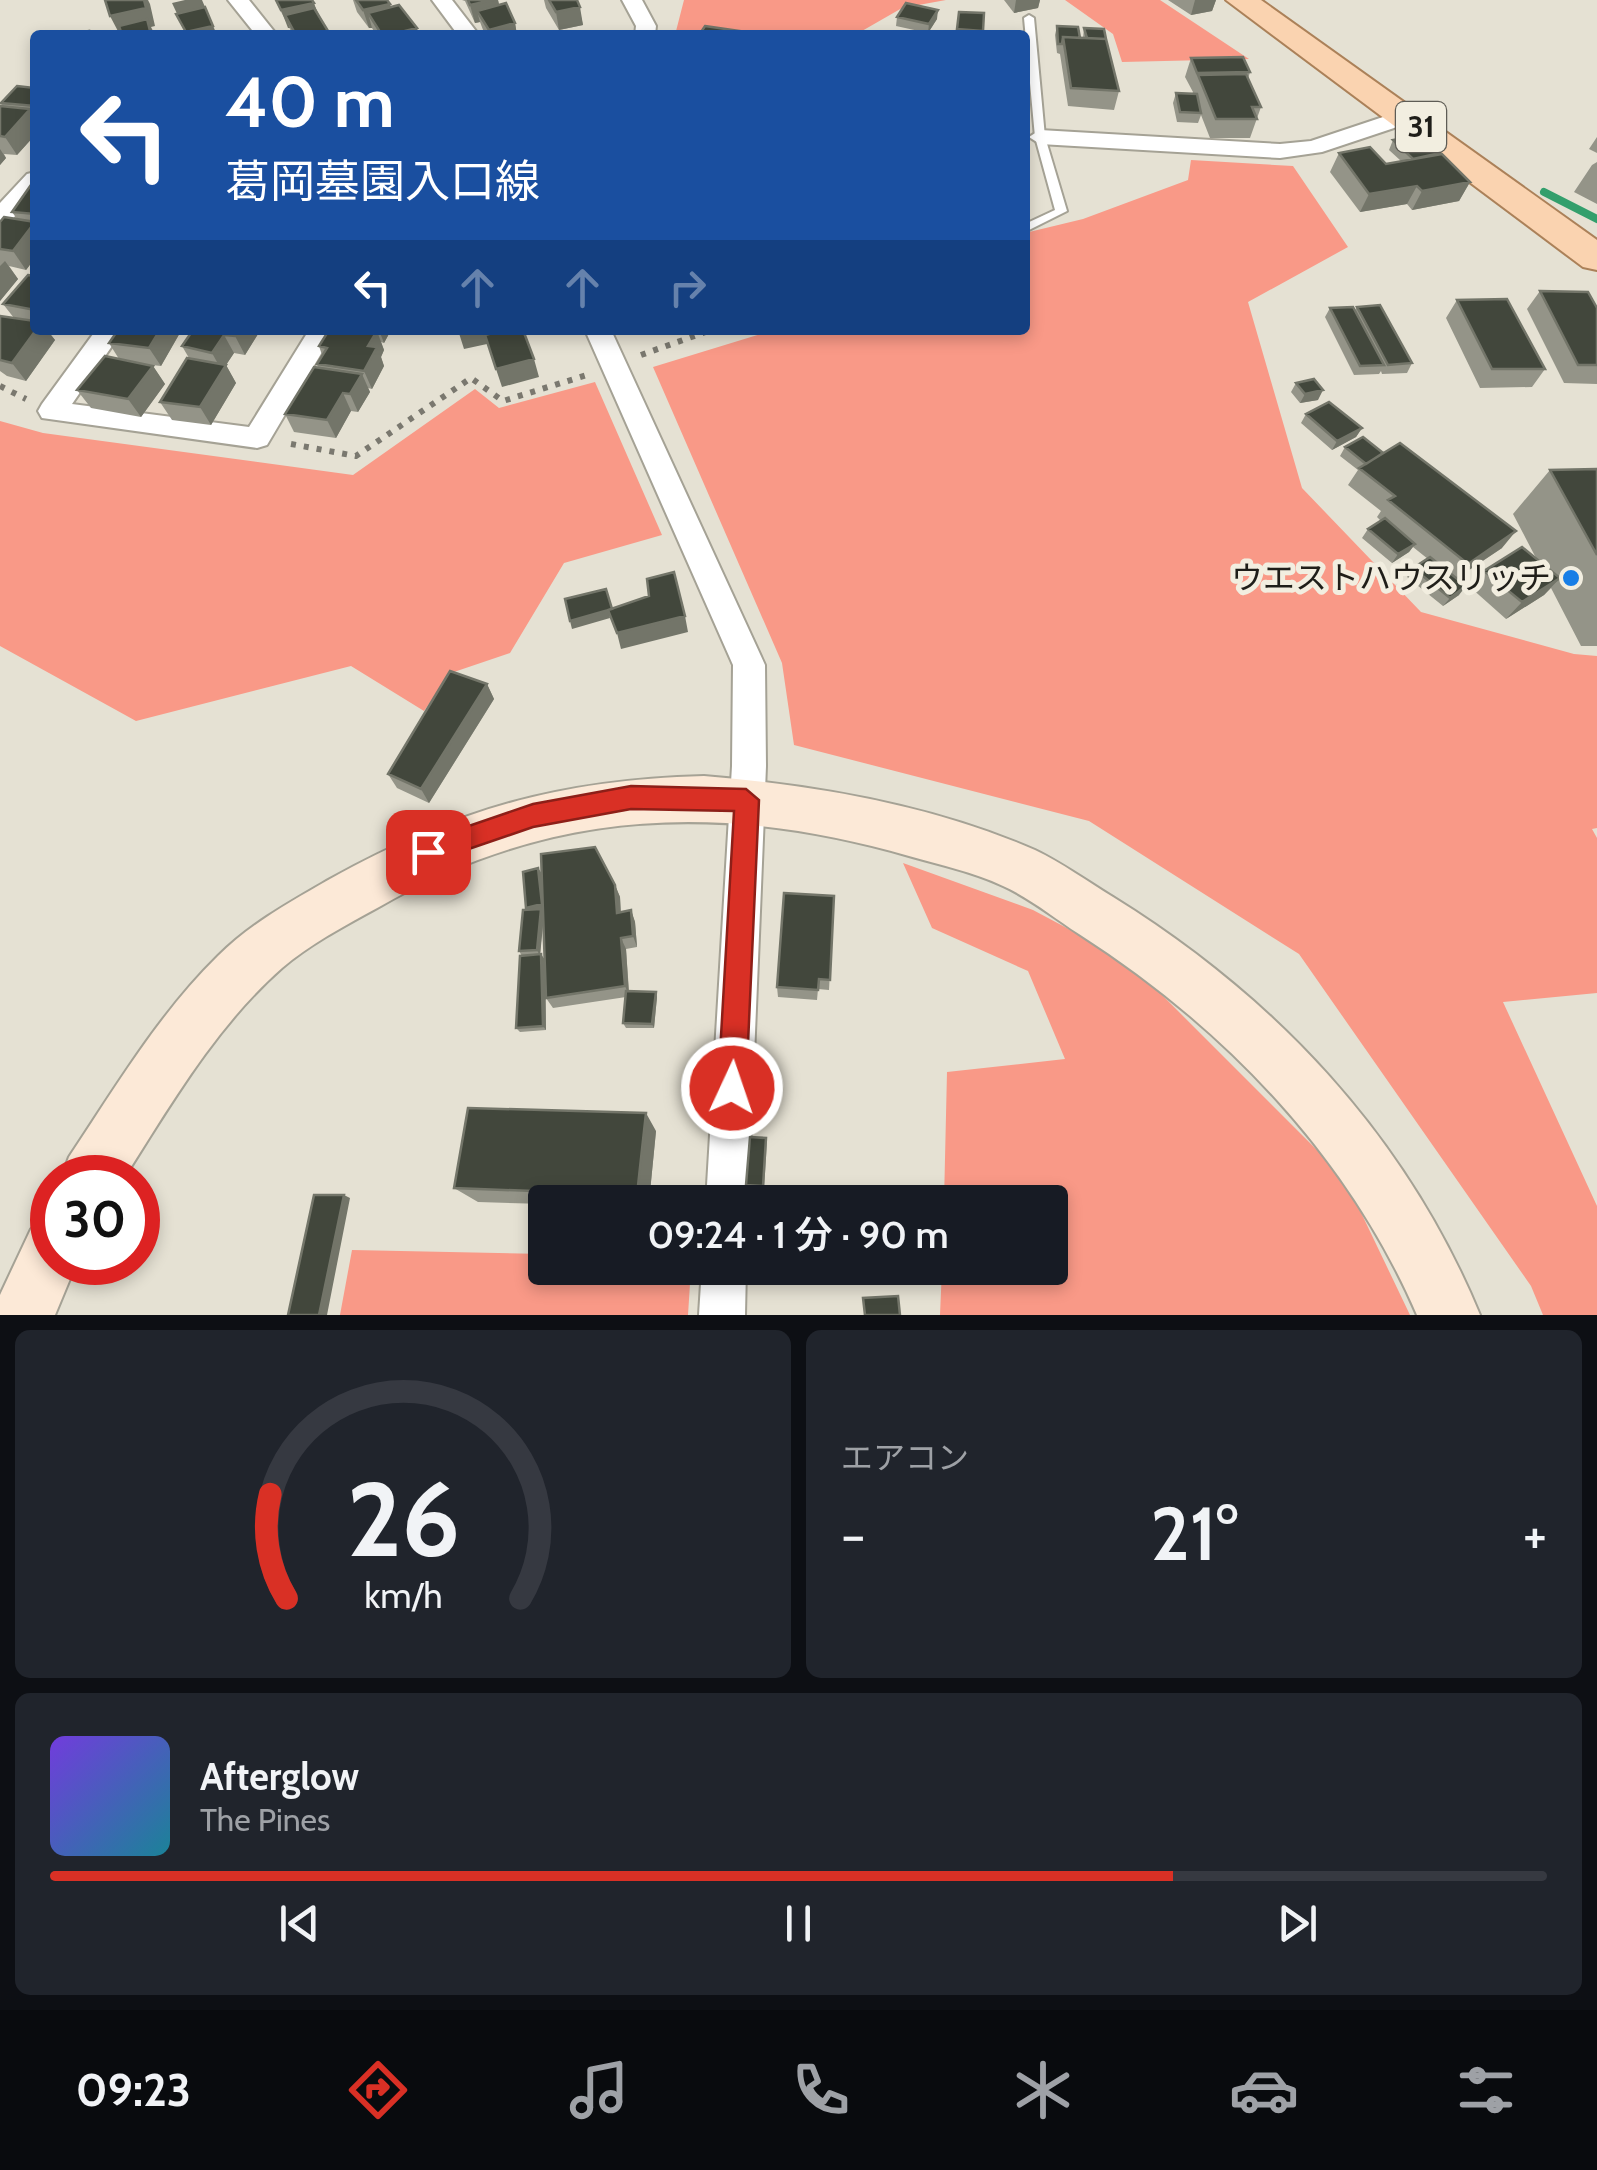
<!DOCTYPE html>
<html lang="ja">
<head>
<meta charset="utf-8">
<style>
  :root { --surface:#171b24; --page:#20242c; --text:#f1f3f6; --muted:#9ea1a6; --line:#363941; --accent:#d93025 }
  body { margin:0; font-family:Cabin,"Noto Sans JP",sans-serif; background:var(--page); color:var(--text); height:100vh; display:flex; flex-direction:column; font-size:38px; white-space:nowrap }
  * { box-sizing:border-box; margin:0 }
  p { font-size:32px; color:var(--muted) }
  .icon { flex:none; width:55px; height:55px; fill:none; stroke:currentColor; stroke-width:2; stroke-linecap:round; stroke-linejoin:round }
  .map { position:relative; height:1315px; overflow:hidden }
  .sheet { display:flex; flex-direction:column; gap:15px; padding:15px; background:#0d0f14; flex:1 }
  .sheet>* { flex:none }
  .guide { position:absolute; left:30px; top:30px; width:1000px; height:305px; border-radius:10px; box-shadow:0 5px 15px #0003; background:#1a4fa0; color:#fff; overflow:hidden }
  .speed { position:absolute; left:30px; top:1155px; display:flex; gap:20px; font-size:50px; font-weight:700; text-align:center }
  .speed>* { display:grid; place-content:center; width:130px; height:130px; border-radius:50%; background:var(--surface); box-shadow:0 5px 15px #0003; line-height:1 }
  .speed .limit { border:15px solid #d22; background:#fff; color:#111 }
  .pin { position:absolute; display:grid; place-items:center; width:85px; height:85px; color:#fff; margin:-42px; border-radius:20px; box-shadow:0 5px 15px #0006 }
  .me { position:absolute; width:110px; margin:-55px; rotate:3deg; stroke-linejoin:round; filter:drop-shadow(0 0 8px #0008) }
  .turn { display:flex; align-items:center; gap:35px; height:210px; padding:0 30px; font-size:45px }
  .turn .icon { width:130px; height:130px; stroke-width:2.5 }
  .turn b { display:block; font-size:70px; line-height:85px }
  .lanes { display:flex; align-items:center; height:95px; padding:0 30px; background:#0003; justify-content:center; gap:50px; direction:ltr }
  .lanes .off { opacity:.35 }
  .big { font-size:75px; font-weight:600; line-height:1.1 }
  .sheet .widget { flex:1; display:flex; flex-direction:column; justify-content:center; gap:15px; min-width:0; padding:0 35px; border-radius:15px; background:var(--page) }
  .sheet .dial { align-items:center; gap:0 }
  .dial svg { height:260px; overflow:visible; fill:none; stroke:var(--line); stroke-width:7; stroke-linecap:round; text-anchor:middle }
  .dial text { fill:var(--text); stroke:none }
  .song { display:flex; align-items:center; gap:30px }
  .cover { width:120px; height:120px; border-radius:15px; background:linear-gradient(135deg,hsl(260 70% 55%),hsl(190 70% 35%)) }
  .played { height:10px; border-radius:5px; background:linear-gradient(90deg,var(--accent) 75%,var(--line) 75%) }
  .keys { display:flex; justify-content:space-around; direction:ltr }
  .heat { display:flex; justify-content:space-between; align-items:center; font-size:55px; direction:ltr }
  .sheet .tiles { flex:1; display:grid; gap:15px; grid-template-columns:1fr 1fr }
  .widget:last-child { grid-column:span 2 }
  .trip { position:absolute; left:528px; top:1185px; width:540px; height:100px; border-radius:10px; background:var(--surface); box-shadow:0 5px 15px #0003; font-weight:600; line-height:100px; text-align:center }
  .dock { display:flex; height:160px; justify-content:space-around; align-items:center; background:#090b0e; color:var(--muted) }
  .dock .icon { width:70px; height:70px }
  .dock .on { color:var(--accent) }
  .dock b { font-size:45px; color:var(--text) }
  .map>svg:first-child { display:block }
  .green { fill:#f99987 }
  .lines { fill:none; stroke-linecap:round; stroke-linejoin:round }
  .stream { stroke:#339f6c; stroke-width:8 }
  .lane-casing { stroke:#a5a295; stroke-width:4 }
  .street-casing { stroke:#a5a295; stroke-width:4 }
  .secondary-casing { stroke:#a5a295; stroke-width:4 }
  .primary-casing { stroke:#ab8159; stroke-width:4 }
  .path { stroke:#7a786f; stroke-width:6; stroke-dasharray:5 8; stroke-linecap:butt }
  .lane { fill:#fff; fill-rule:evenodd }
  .street { fill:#fff; fill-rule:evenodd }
  .secondary { fill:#fce9d7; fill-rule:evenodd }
  .primary { fill:#fad3b0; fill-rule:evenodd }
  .wall { fill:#949488 }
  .shaded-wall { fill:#737569 }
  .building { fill:#42473c; stroke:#737569; stroke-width:2.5 }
  .route { fill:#d93025; stroke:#8d1f18; stroke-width:2.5 }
  .poi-dot { fill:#177ee6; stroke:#f2eee0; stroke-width:4 }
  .labels { text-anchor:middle; stroke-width:10; stroke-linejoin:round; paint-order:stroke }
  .shield { fill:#f2eee0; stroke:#5e5c55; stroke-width:2.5 }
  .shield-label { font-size:30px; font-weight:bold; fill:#1f1e19 }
  .poi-label { font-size:32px; fill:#1f1e19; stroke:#f2eee0; text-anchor:end }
</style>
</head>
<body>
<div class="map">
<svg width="1597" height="1315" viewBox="0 0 1597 1315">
  <rect width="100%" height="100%" fill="#e5e1d3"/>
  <!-- green -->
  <path class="green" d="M684,0H946L902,8L855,35H675Z
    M1065,0H1160L1249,59L1122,62L1113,34Z
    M1191,160L1293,166L1348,247L1248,302L1302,488L1421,612L1574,654L1597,656V828L1592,829L1597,838V993L1503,1002L1597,1206V1315H1543L1531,1286L1299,954L1089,821L794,745L782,663L653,367L774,330H1025V233L1083,219L1188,180Z
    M595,382L662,535L564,563L510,653L451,673L424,711L351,666L136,721L0,646V421L43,433L353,475L475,389L499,408Z
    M903,863L1033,910L1127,960L1344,1177L1410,1315H940L942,1268H1050V1202H944L947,1072L1065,1059L1028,971L932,928Z
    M352,1250L545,1254V1268H691L688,1315H340Z"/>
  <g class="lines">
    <!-- stream -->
    <path class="stream" d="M1544,192L1597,219"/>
    <defs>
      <path id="lane" d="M1029,15L1034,18L1045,137L1067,211L1025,232V224L1055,210L1035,137L1024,18Z"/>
      <path id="street" d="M228,0H249L277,35H256Z
        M432,0H452L479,35H458Z
        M622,0H642L656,26L655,35H635L636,26Z
        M1407,109L1415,111V121L1322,152L1280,158L1040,144L1029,137L1040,130L1280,144L1311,141Z
        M35,172V193L9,223L0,225V203L27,174Z
        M96,330H123L72,404L249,427L309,330H335L267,445L257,448L42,418L38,411L42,404Z
        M585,330H611L765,665L766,766L748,1202H706L732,766L733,665Z
        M702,1268H746L745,1315H699Z"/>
      <path id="secondary" d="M704,776C816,785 932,805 1035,850C1062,863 1087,881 1113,897C1276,998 1406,1136 1480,1315H1417C1348,1155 1224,1027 1079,934C1054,918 1030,898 1003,886C974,872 940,865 909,856C722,802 550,808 379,907C346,925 310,944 282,968C216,1026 171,1104 124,1178H61L69,1157C115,1088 158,1015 218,956C250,924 290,902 330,879C457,809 559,780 704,776Z
        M52,1220V1262H77L55,1315H0V1295L31,1229Z"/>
      <path id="primary" d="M1226,0H1261L1597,240V270L1583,267Z"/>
    </defs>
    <!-- lane casing -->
    <use href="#lane" class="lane-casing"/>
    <!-- street casing -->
    <use href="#street" class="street-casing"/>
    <!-- secondary casing -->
    <use href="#secondary" class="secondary-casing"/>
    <!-- primary casing -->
    <use href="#primary" class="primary-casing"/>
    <!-- path -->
    <path class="path" d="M641,355L711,330
      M0,386L26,399
      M291,444L356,456L471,378L503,401L587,375"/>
    <!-- lane -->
    <use href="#lane" class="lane"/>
    <!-- street -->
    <use href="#street" class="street"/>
    <!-- secondary -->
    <use href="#secondary" class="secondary"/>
    <!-- primary -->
    <use href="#primary" class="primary"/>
  </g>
  <!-- wall -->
  <path class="wall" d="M271,0H312L329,35H293L275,0Z
    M353,0H387L391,7L419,35H376L372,28H369L357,12Z
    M462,0H498L499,5L515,23L517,35H485L480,22L475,23L465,1Z
    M544,0H577L583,25L559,30L546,8Z
    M1004,0H1040L1038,8L1014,13Z
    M1168,0H1216L1212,11L1191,15Z
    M959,12L984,13L982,35H957Z
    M897,17L937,19L928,33L896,26Z
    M1057,26L1080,38H1083L1084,28L1119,91L1114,110L1068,106L1060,54L1057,53L1055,35Z
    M1191,58L1250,72L1248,79L1261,107L1250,138H1210L1201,115L1198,123L1177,122L1173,103L1176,93L1192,94L1193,92L1185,77Z
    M35,88V135L17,155L4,154L6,158L0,165V106H2L1,103Z
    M1597,137V153L1589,149Z
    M1393,140L1439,155L1470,182L1459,201L1412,210L1407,204L1360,212L1330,172L1339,153L1386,164L1401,161L1389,150Z
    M1597,162V204L1574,192L1592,165Z
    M35,182V258L26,270L9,266L18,279L0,301V222L17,219L12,212Z
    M35,276V330H47L55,340L26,381L7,376L0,371V316L14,318L3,304Z
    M1540,291L1597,308V384L1564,383L1527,309Z
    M1457,300L1545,369L1532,387L1480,388L1446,318Z
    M1357,307L1412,363L1407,373L1382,374L1381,371L1379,374L1354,375L1325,317L1330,308L1355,310Z
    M193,330H256L258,334L245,355L234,353L226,365L236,383L211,425L172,420L160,402L189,358L182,346Z
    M329,330H391L384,343L381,342L384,350L381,357L384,366L372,389L368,388L370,392L358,412L351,411L336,438L294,432L285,414L318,368L317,364L322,355L319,346Z
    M181,331L161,366L143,364L153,366L165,384L141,417L91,408L77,390L119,359L109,343Z
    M1296,383L1318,400L1300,403L1291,392Z
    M1306,414L1362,428L1356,437L1332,450L1301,423Z
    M1345,447L1502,548L1457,578L1459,595L1443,606L1407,577L1413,568L1428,559L1413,547L1409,552L1392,563L1362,538L1368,529L1381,521L1377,517L1381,511L1348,485L1358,470L1340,456Z
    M1597,469V646H1581L1551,588L1544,595L1506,619L1470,587L1484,571L1536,558L1513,514L1550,470Z
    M487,684L494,699L429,803L397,788L388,774Z
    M538,868L542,874L615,885L620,897L621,912L631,910L635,922L637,947L626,949L629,991L656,992L657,997L654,1028H626L623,1023L626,997L553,1008L546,998L543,920L540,954L545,960L546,1030L520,1032L516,1028L522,956L519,951Z
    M834,896L829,990L818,989L817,1000L778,997L777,987Z
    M656,1131L649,1202H545V1204L478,1202L454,1188Z
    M767,1141L764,1189L747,1188L746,1185Z"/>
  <!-- shaded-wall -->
  <path class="shaded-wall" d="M144,0H148L150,4L155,26L151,27L155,35H151L149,28L120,35L110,16Z
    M185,0H202L217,35H187L172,3Z
    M493,0H498L502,17L477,11L480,22L475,23L470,5Z
    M1016,0H1040L1038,8L1014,13Z
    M1195,0H1216L1212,11L1191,15Z
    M314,3L320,21L285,15L290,28H288L281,10Z
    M390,4L396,23L368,13L372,28H369L363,10Z
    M580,7L583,25L559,30L556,12Z
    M938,10L937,19L928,33L929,24Z
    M515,23L517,35H490L489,30Z
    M417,28L419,35H389Z
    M30,109L35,118V135L17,155L5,137Z
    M0,149L6,158L0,165Z
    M1470,182L1459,201L1412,210L1422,191Z
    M1417,186L1407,204L1360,212L1369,194Z
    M35,222V258L26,270L13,251Z
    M5,261L18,279L0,301V266Z
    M36,330H47L55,340L26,381L12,363Z
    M160,330L181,331L161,366L149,348Z
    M239,330H256L258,334L245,355L235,336Z
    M379,330H391L384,343Z
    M458,330H512L514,338L464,349Z
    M377,331L384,350L381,357L384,366L372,389L364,371L368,346Z
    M224,335L234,353L226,365L236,383L211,425L200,407L222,371L212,353Z
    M534,359L539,377L502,387L496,369Z
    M153,366L165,384L141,417L128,399Z
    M362,374L370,392L358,412L350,394Z
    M1323,390L1318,400L1300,403L1305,394Z
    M343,393L351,411L336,438L327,420Z
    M1362,428L1356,437L1332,450L1337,441Z
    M1516,531L1502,548L1454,580L1468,564Z
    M1415,544L1409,552L1392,563L1398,554Z
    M1560,578L1544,595L1506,619L1522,602Z
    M1466,586L1459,595L1443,606L1450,598Z
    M608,610L610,618L572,629L570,621Z
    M685,616L688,632L621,649L617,633Z
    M487,684L494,699L429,803L421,789Z
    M538,868L542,874L545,910L542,911L544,915L540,956L537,950L529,914L526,908Z
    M615,885L620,897L621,924L617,913Z
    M631,910L635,922L637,947L633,936Z
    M621,938L626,949L629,996L625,986Z
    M541,954L545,960L546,1030L543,1026Z
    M656,992L657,997L654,1028L652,1024Z
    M646,1113L656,1131L649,1202H644L637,1195Z
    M344,1195L350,1198L327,1315H319Z"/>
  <!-- building -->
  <path class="building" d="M105,0H144L146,8L110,16Z
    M276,0H312L314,3L281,10Z
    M356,0H387L390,4L363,10Z
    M468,0H493L470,5Z
    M549,0H577L580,7L556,12Z
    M506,3L515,23L489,30L477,11Z
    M906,3L938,10L929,24L897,17Z
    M399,5L417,28L389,35H382L368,13Z
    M205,7L213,26L186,32L176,14Z
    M314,8L328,31L314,35H296L285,15Z
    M959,12L984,13L983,31L957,29Z
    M147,19L151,35H122L119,26Z
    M705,26L746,32L744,35H699Z
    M1057,26L1078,27L1080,38L1063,37L1062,44H1058Z
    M1084,28L1104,29L1106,39L1087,38Z
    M89,31V35H65Z
    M1063,37L1106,39L1119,91L1071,88Z
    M1243,57L1250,72L1197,73L1191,58Z
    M1246,74L1261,107H1252L1257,119H1216L1198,75Z
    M17,86L35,88V106L1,103Z
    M1176,93L1197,94L1201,113L1180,112Z
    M0,106L30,109L5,137L0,136Z
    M1420,135L1440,153L1413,159L1393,140Z
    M1370,147L1386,164L1442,154L1470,182L1422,191L1417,186L1369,194L1339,153Z
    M33,182H35V214L12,212Z
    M4,217L35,222L13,251L0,249V222Z
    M28,275L35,276V310L3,304Z
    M1540,291L1588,292L1597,308V365H1578Z
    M1507,299L1545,369H1492L1457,300Z
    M1380,305L1412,363L1388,365L1357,307Z
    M1353,307L1384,365L1360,366L1330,308Z
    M0,316L35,321L36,330L12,363L0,360Z
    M118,330H160L149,348L109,343Z
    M193,330H239L235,336L224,335L212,353L182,346Z
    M329,330L377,331L368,346L377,347L364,371L317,364L327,348L319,346Z
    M504,330H523L534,359L496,369L485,335Z
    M105,356L153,366L128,399L77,390Z
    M187,358L226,365L200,407L160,402Z
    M314,367L362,374L350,394L343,393L327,420L285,414Z
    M1314,379L1323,390L1305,394L1296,383Z
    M1329,402L1362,428L1337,441L1306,414Z
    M1363,437L1383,453L1366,464L1345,447Z
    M1400,443L1516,531L1468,564L1388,500L1395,496L1359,468Z
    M1597,469V555L1550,470Z
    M1385,518L1415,544L1398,554L1368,529Z
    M1522,547L1560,578L1522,602L1484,571Z
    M1430,557L1466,586L1450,598L1413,568Z
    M674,572L685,616L617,633L608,610L649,596L647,579Z
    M606,589L612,609L570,621L565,599Z
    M450,671L487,684L421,789L388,774Z
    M595,847L615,885L617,913L631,910L633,936L621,938L625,986L546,998L541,854Z
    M538,868L542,904L526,908L523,872Z
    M784,893L834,896L830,980L819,979L818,990L777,987Z
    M541,909L537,950L519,951L523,910Z
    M541,954L543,1026L516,1028L520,956Z
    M626,991L656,992L652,1024L623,1023Z
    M468,1108L646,1113L637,1195L454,1188Z
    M750,1137L766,1138L763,1186L746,1185Z
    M314,1195H344L319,1315H288Z
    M746,1268H772V1273L745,1271Z
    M898,1296L900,1315H865L863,1298Z"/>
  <!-- route -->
  <path class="route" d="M631,786L746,789L759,800L746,1088L742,1098L732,1102L722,1098L718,1088L734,811L631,809L533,827L428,863L419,860L415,852L419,843L533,804Z"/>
  <!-- markers -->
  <circle class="poi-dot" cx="1571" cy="578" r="10"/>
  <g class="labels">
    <!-- shield labels -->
    <rect class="shield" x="1396" y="102" width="50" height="50" rx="8"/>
    <g class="shield-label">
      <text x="1421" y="137">31</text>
    </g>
    <!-- poi labels -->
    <g class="poi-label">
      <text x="1551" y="589">ウエストハウスリッチ</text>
    </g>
  </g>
</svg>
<div class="speed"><div class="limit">30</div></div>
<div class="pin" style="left:428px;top:852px;background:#d93025"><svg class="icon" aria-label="arrive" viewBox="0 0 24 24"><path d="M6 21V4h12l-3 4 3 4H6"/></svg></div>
<svg class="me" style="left:732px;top:1088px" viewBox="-20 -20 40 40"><circle r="17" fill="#d93025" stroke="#fff" stroke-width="3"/><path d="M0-11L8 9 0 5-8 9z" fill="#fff"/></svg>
<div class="trip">09:24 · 1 分 · 90 m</div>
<div class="guide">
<div class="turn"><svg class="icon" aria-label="left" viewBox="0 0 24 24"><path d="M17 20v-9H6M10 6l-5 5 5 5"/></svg><div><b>40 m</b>葛岡墓園入口線</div></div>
<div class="lanes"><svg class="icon" aria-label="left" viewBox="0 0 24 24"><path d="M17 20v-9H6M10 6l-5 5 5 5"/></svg><svg class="icon off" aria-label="ahead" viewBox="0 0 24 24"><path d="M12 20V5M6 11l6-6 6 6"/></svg><svg class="icon off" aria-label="ahead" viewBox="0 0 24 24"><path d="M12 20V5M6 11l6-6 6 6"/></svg><svg class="icon off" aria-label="right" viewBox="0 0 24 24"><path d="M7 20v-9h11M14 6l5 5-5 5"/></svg></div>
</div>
</div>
<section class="sheet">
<div class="tiles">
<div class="widget dial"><svg viewBox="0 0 100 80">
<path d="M14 69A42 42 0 1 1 86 69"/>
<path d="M14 69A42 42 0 0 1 9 37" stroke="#d93025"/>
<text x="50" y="56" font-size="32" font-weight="700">26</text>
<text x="50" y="72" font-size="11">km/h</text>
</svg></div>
<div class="widget"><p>エアコン</p>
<div class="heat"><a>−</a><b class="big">21°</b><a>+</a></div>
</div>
<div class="widget">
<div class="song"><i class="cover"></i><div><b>Afterglow</b><p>The Pines</p></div></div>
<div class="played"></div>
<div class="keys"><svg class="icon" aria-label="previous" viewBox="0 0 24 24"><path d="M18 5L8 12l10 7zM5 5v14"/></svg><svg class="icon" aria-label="pause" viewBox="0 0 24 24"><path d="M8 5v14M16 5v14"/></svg><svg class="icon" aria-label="next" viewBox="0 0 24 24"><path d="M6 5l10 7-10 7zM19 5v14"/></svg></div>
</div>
</div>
</section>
<nav class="dock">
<b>09:23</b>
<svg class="icon on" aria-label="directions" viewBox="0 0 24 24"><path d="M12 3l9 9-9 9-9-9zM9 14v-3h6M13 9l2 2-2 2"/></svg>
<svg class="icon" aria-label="music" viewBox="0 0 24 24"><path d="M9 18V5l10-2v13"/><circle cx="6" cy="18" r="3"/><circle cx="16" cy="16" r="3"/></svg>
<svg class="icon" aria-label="phone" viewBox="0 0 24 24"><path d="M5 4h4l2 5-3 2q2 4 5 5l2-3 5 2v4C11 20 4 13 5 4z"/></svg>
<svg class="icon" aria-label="climate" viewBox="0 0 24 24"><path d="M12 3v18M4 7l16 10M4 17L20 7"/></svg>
<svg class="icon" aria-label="car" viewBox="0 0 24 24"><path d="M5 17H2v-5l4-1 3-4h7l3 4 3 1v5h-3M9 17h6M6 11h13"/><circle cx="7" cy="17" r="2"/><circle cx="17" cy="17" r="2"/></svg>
<svg class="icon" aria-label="filters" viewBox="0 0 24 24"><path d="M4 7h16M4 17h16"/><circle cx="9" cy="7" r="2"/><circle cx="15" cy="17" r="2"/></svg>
</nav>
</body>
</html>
